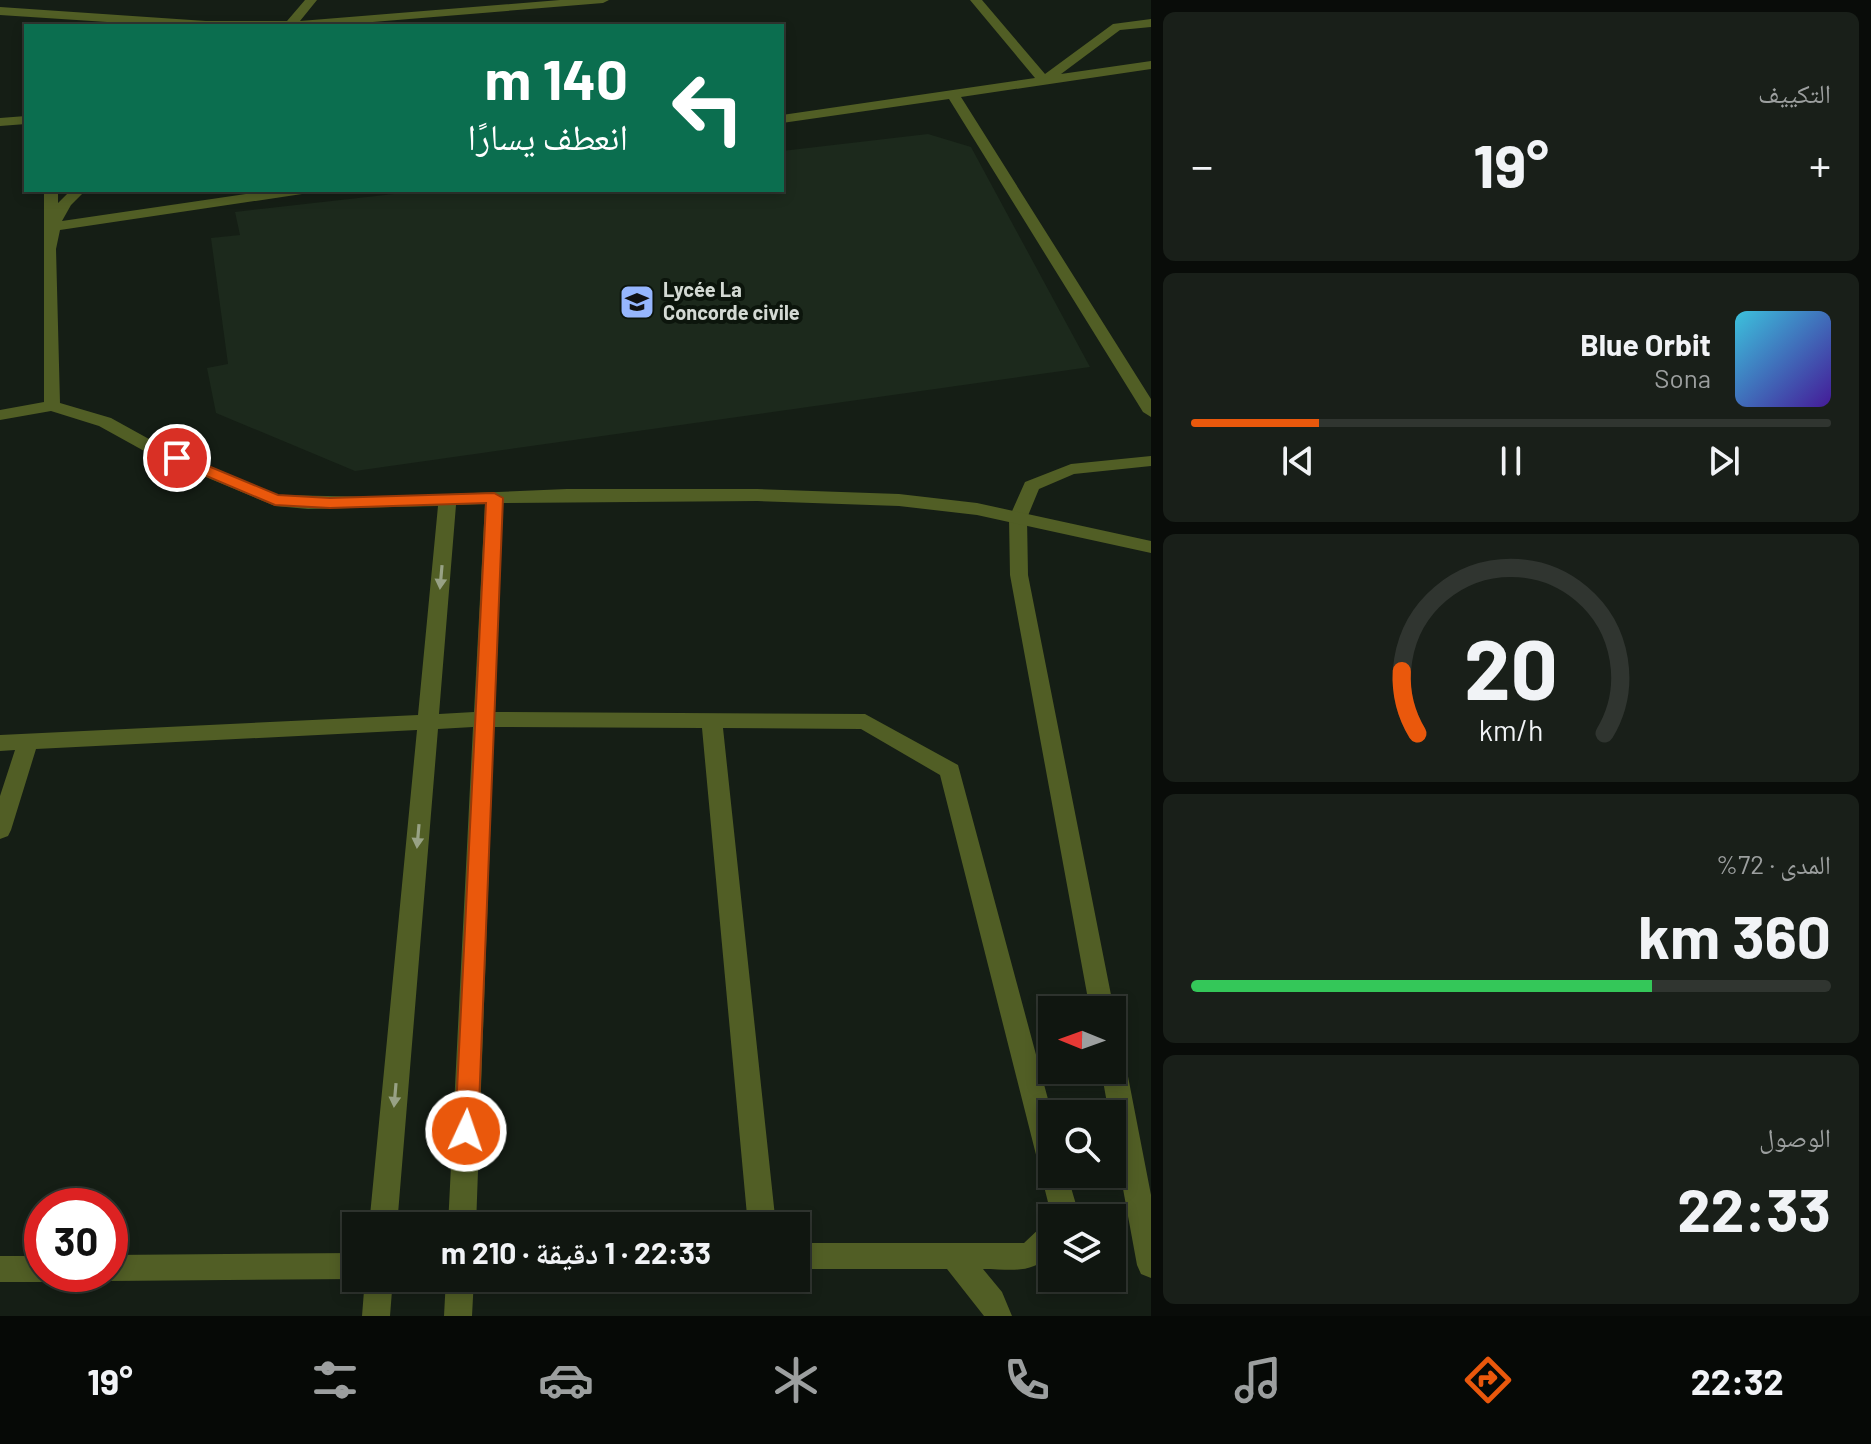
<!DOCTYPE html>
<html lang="ar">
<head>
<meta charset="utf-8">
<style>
  :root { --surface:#101610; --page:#191f19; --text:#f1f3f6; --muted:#9c9f9f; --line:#303530; --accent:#ea580c }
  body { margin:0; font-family:Barlow,"Noto Naskh Arabic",sans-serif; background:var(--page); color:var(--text); direction:rtl; height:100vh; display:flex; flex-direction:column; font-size:30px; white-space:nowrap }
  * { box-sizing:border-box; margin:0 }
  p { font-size:26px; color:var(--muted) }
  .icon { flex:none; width:44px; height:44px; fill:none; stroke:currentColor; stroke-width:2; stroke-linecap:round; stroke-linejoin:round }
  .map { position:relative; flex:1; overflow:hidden; direction:ltr }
  .side { display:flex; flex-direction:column; gap:12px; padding:12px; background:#090c09; width:720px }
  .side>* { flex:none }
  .guide { position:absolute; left:24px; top:24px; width:760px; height:168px; border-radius:0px; box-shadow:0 4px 12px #0003,0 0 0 2px var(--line); direction:rtl; background:#0b6e4f; color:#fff; overflow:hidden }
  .needle { width:52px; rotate:271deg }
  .controls { position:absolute; left:1038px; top:996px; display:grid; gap:16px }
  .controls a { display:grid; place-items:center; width:88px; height:88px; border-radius:0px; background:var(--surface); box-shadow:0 4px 12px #0003,0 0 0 2px var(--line); font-size:40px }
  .speed { position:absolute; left:24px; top:1188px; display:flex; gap:16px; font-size:40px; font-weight:700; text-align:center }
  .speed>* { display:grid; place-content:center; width:104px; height:104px; border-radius:50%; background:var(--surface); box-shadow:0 4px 12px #0003,0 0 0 2px var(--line); line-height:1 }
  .speed .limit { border:12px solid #d22; background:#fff; color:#111 }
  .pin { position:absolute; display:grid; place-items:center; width:68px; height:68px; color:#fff; margin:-34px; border:4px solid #fff; border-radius:50%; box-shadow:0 2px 8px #0007 }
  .me { position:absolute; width:88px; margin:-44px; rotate:3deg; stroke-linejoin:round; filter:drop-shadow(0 0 6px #0008) }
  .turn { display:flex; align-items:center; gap:28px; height:168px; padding:0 24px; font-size:36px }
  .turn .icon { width:104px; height:104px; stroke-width:2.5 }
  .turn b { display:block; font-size:56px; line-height:68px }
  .big { font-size:60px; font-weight:700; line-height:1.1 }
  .side .widget { flex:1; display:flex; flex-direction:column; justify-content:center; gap:12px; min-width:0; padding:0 28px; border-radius:12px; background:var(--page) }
  .side .dial { align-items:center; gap:0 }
  .dial svg { height:208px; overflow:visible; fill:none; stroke:var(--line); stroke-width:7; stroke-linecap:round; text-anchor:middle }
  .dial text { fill:var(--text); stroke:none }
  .song { display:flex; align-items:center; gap:24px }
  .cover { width:96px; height:96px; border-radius:12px; background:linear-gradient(135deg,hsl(190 70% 55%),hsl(260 70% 35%)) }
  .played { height:8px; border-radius:4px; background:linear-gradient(90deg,var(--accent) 20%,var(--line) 20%) }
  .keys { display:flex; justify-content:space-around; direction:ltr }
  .heat { display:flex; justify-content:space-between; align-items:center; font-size:44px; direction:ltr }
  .charge { height:12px; border-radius:6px; background:linear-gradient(90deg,#34c759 72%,var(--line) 0) }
  .trip { position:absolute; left:342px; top:1212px; width:468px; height:80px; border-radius:0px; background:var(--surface); box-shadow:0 4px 12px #0003,0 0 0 2px var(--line); font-weight:700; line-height:80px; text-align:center; direction:rtl }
  .tab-bar { display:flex; height:128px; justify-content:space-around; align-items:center; background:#060906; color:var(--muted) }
  .tab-bar .icon { width:56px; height:56px }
  .tab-bar .active { color:var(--accent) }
  .tab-bar b { font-size:36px; color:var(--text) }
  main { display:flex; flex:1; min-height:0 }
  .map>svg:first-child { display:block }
  .built { fill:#1c291c }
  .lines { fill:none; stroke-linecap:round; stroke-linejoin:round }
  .lane { fill:#515e25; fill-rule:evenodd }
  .street { fill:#515e25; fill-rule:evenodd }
  .oneway { fill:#98a285 }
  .route { fill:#ea580c; stroke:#983908; stroke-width:2 }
  .labels { text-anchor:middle; stroke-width:8; stroke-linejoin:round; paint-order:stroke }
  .far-poi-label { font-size:20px; font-weight:bold; fill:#d3d9d3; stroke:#0c150c; text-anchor:start }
</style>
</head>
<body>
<main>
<section class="side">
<div class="widget"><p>التكييف</p>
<div class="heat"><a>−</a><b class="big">19°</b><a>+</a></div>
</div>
<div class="widget">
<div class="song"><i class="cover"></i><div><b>Blue Orbit</b><p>Sona</p></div></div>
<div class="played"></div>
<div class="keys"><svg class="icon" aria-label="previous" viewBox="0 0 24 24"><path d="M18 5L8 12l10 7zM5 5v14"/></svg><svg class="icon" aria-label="pause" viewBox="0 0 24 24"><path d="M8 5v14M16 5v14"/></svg><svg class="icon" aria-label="next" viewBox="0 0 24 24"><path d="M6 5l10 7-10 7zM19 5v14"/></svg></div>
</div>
<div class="widget dial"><svg viewBox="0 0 100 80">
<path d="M14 69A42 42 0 1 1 86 69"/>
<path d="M14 69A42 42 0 0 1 8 45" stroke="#ea580c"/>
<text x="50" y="56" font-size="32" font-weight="700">20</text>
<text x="50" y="72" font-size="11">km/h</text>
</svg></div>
<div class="widget"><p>المدى · 72%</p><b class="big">360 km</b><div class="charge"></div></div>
<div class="widget"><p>الوصول</p><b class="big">22:33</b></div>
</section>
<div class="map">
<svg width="1151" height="1316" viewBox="0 0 1151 1316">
  <rect width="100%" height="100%" fill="#151e15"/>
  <!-- built -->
  <path class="built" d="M928,134L971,147L1090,367L355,471L216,413L207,368L228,364L211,238L240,235L235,212L429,190H782V151Z"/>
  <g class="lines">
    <!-- lane -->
    <path class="lane" d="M1151,456V466L1074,474L1039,489L1027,518L1028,575L1114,1010L1112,1015V1010H1090L1010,575L1009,518L1025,482L1071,464Z
      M1112,1050L1121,1053L1125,1061L1151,1195V1278L1141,1274L1137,1265L1112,1129V1114H1109L1101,1070H1112Z"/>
    <!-- street -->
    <path class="street" d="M305,0H317L300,21L560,0H609L603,3L324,26H168L0,15V7L206,21H287Z
      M970,0H982L1045,74L1113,24L1151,19V27L1120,30L1061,74L1151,61V69L961,97L1151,399V417L1143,412L949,99L782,123V115L1035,78Z
      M26,116V124L0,126V118Z
      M44,190H58V203L71,190H86L71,205L62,221L273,190H309L302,194L60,230L56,249L60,403L111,418L158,444L278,495L376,497L567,489H757L899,494L977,503L1151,541V553L977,515L899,506L757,501L503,503L495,712L865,714L958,765L1052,1114V1174H1067L1080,1218H1052L940,775L861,729L723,728L776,1226H748L702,728L494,727L476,1226H448L473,727L438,729L397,1226H369L417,730L36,749L11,830L8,836L0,839V796L15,750L0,751V735L418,715L438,506L308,509L275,506L146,452L99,426L51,411L0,420V410L44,402ZM485,504L474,712L439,714L456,505Z
      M1052,1222V1254C1030,1275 1012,1269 983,1269L1002,1292L1012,1316H984L947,1269H796V1243H1024L1042,1226Z
      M356,1253V1278H359L356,1279L110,1281L99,1274H110V1255Z
      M0,1256H42V1274H54L52,1278L42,1282H0Z
      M365,1278H393L390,1316H362Z
      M446,1278H474L472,1316H444Z"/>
  </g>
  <!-- one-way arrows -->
  <defs><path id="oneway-solid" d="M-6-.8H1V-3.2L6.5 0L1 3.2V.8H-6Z" transform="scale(2)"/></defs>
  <g class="oneway">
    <use href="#oneway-solid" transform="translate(441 577) rotate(95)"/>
    <use href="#oneway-solid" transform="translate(418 836) rotate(95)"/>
    <use href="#oneway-solid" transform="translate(395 1095) rotate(95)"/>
  </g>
  <!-- route -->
  <path class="route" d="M177,453L278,495L330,498L494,493L503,498L478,1131L475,1139L466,1142L458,1139L455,1131L486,503L330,508L275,505L171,461L169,458Z"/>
  <!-- icons -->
  <defs>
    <symbol id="school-square" viewBox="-11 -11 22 22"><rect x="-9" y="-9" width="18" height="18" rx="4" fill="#96b6fd" stroke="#0c150c"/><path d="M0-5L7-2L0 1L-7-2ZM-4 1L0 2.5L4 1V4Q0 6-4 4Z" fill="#111"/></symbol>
  </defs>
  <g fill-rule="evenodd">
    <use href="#school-square" x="617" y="282" width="40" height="40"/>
  </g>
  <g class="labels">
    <!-- far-poi labels -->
    <g class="far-poi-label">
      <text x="663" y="297">Lycée La<tspan x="663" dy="23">Concorde civile</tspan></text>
    </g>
  </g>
</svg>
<div class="controls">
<a><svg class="needle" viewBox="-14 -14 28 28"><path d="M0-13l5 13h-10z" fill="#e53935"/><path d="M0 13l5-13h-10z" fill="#9c9f9f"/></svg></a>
<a><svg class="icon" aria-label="search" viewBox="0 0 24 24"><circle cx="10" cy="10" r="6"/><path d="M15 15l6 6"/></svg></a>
<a><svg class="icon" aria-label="layers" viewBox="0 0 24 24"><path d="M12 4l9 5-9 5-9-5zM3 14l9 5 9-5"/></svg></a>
</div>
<div class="speed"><div class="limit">30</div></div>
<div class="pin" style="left:177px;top:458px;background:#d93025"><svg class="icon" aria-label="arrive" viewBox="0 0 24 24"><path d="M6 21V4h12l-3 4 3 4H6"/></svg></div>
<svg class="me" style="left:466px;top:1131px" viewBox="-20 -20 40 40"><circle r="17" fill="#ea580c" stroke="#fff" stroke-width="3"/><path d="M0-11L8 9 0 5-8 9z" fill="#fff"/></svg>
<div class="trip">22:33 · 1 دقيقة · 210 m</div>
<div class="guide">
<div class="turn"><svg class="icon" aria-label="left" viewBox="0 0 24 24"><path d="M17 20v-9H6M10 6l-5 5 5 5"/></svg><div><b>140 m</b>انعطف يسارًا</div></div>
</div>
</div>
</main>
<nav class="tab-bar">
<b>22:32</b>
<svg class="icon active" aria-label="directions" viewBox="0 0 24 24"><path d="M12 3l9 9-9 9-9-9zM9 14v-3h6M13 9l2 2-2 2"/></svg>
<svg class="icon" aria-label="music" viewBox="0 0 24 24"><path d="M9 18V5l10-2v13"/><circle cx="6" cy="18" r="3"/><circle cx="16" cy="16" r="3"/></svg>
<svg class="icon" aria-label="phone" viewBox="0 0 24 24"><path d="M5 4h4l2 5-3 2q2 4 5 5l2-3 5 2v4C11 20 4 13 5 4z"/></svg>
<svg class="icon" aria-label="climate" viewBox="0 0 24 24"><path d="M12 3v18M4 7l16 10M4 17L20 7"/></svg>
<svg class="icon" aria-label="car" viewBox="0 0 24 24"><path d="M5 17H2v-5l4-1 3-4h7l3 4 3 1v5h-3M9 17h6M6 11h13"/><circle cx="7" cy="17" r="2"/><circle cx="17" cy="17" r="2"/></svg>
<svg class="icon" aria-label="filters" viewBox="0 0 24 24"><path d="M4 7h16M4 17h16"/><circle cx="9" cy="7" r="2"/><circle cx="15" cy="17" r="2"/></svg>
<b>19°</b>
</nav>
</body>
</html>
